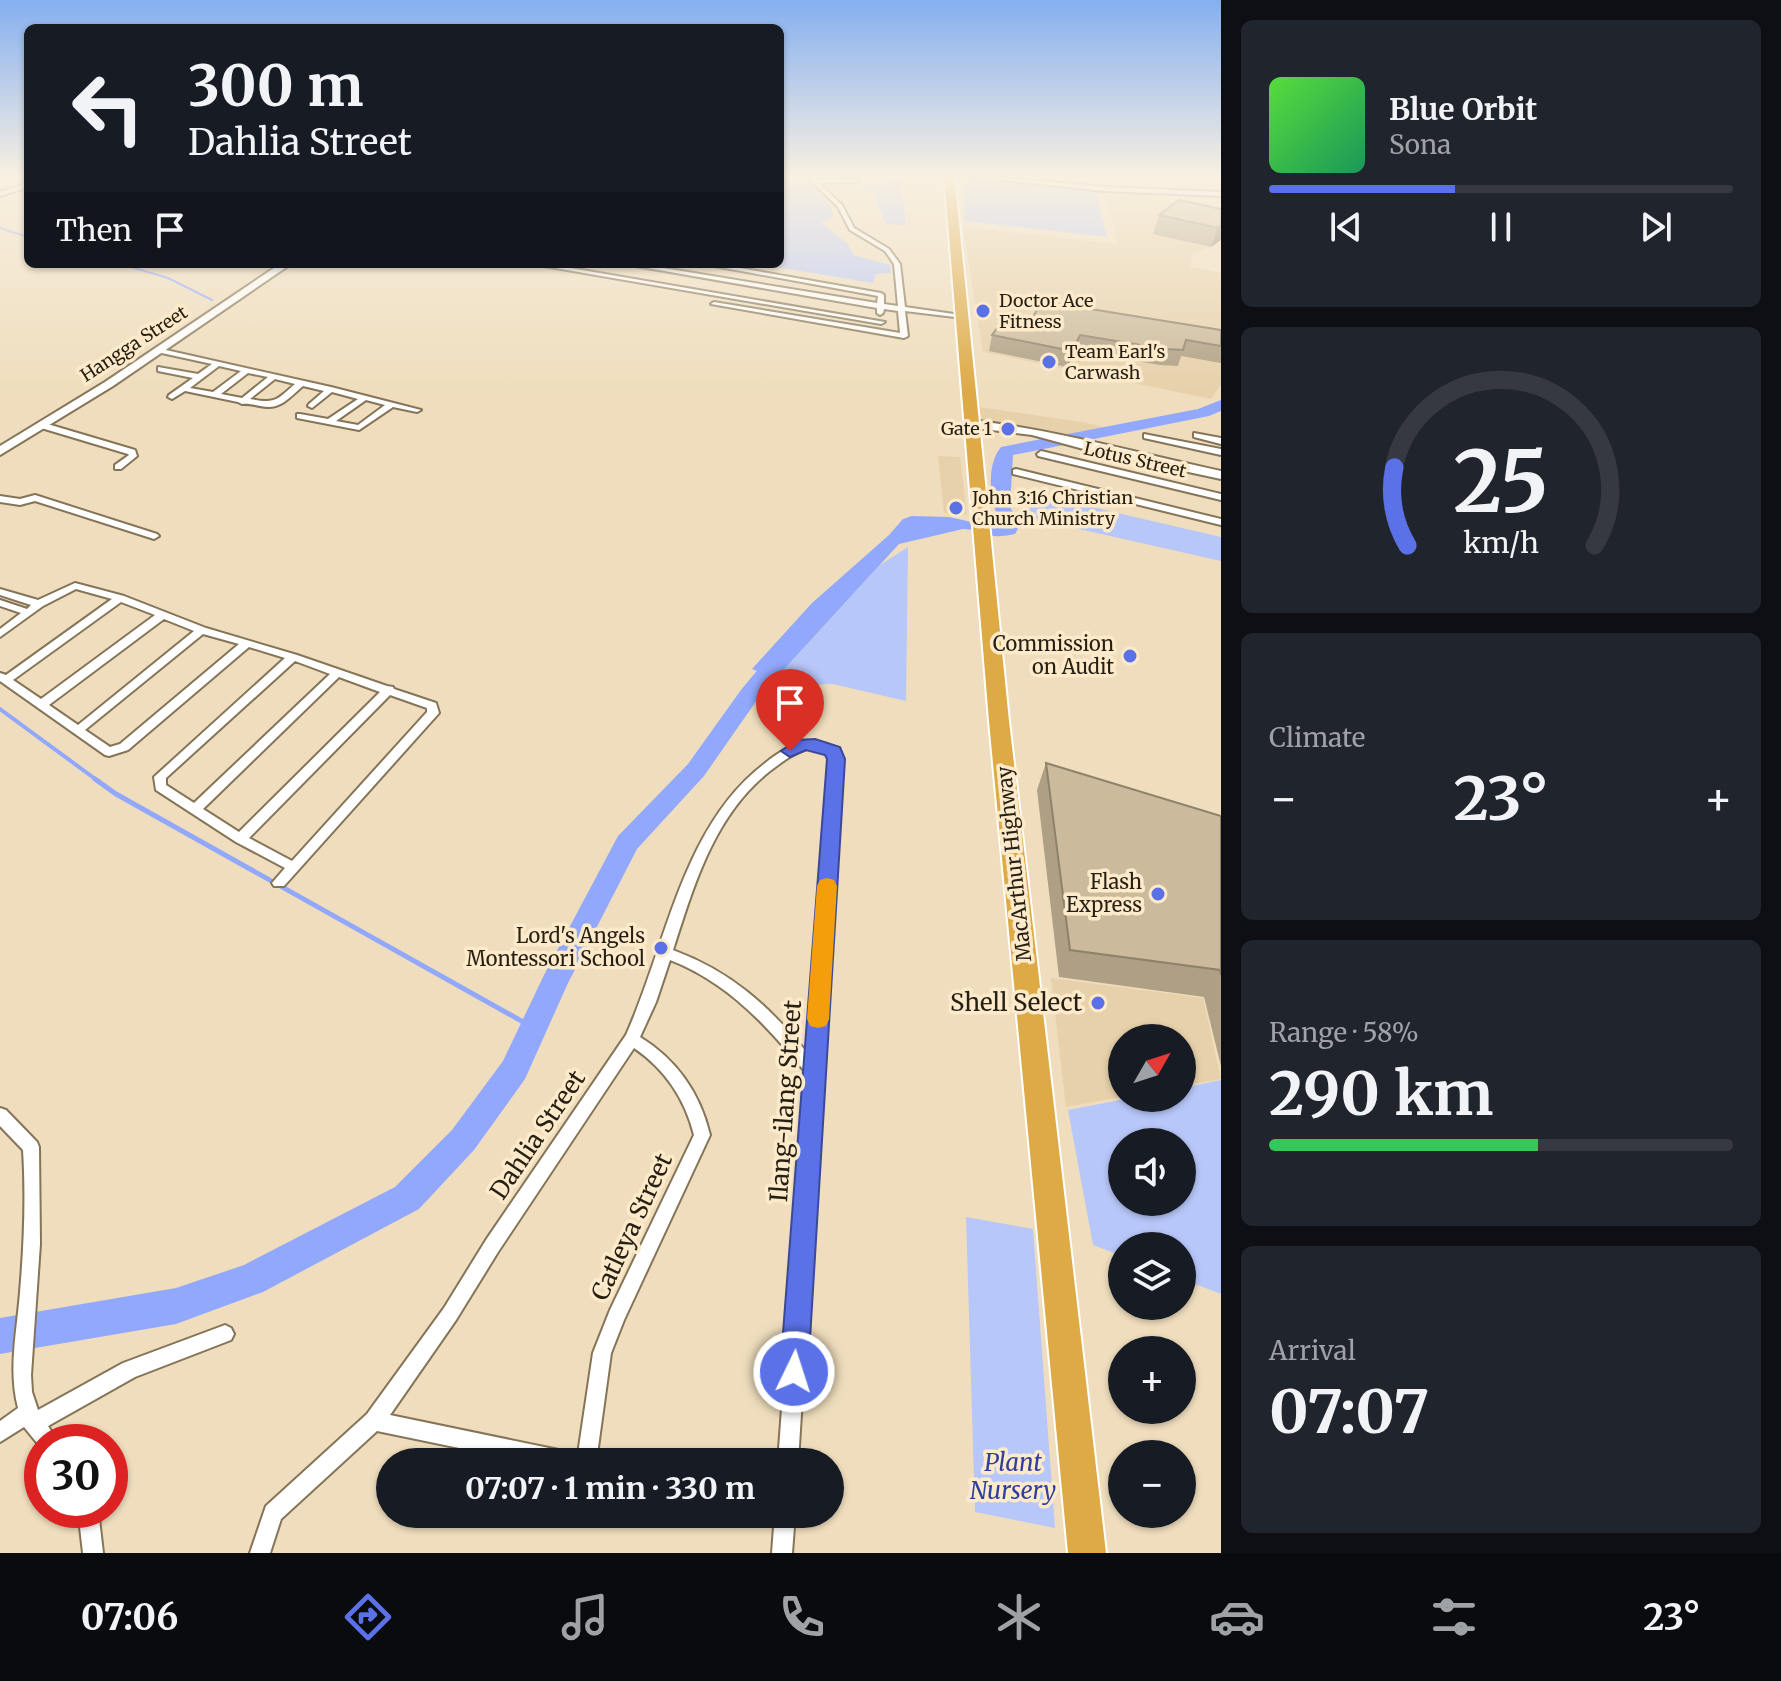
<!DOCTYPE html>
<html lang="en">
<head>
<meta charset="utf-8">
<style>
  :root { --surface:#171b24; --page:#20242c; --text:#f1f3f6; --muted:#9ea1a6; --line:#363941; --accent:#5b71e8 }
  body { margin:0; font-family:Merriweather,serif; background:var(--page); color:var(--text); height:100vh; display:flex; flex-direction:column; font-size:30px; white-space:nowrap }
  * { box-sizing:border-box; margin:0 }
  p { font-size:26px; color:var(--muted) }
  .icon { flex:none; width:44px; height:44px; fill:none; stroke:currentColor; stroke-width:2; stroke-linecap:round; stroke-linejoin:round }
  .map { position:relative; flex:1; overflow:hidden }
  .drawer { display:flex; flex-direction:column; gap:20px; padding:20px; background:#0d0f14; width:560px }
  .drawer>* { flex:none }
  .hud { position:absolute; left:24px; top:24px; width:760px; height:244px; border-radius:12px; box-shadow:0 2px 6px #0004; background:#171b24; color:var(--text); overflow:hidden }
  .needle { width:52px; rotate:51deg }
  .controls { position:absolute; left:1108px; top:1024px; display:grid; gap:16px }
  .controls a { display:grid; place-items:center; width:88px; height:88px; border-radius:50%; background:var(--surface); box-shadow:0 2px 6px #0004; font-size:40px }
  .speed { position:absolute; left:24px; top:1424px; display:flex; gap:16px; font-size:40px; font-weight:700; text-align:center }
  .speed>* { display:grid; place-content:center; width:104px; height:104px; border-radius:50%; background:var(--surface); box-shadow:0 2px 6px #0004; line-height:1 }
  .speed .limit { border:12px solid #d22; background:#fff; color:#111 }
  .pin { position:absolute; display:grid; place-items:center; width:68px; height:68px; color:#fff; margin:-82px -34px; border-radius:50% 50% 50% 0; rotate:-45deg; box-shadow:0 0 8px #0007 }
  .pin .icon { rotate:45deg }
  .me { position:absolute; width:88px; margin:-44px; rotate:4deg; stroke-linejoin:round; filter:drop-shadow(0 0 6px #0008) }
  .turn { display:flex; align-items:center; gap:28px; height:168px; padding:0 32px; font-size:36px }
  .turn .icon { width:104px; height:104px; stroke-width:2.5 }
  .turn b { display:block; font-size:56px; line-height:68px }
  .then { display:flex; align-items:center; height:76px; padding:0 32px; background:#0003; gap:16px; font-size:30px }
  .big { font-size:60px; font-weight:700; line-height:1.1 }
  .drawer .tile { flex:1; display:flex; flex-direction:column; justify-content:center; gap:12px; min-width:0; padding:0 28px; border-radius:12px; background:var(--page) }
  .drawer .dial { align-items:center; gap:0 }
  .dial svg { height:208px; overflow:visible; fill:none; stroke:var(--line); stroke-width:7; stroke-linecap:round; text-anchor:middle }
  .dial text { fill:var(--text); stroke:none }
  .song { display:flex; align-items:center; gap:24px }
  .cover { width:96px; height:96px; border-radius:12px; background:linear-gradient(135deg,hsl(110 70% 55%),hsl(150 70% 35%)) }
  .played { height:8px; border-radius:4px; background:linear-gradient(90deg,var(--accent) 40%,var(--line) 40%) }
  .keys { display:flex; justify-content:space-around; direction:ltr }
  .heat { display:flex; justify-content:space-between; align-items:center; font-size:44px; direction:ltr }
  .charge { height:12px; border-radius:6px; background:linear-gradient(90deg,#34c759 58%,var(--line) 0) }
  .trip { position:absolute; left:376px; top:1448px; width:468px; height:80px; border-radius:40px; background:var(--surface); box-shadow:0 2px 6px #0004; font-weight:700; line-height:80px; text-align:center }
  .tabs { display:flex; height:128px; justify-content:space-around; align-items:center; background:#090b0e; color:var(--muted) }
  .tabs .icon { width:56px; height:56px }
  .tabs .selected { color:var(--accent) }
  .tabs b { font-size:36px; color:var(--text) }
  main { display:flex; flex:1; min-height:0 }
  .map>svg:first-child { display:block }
  .built { fill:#e7d1ab }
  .green { fill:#b8c7f9; fill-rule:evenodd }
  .water { fill:#92a8fd }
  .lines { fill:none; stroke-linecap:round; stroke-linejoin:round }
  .stream-far2 { stroke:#92a8fd; stroke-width:2 }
  .stream-far1 { stroke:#92a8fd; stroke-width:4 }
  .stream { stroke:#92a8fd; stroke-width:5 }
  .river { fill:#92a8fd; fill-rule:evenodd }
  .street-casing { stroke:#857558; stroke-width:4 }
  .secondary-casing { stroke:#857558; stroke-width:4 }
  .highway-casing { stroke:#fff; stroke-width:4 }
  .street { fill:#fff; fill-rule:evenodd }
  .secondary { fill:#fff; fill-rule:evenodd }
  .highway { fill:#ddaa45; fill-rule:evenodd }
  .wall { fill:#afa085 }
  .shaded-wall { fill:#8e826c }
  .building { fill:#cbba9b; stroke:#8e826c; stroke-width:2 }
  .route { fill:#5b71e8; stroke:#3b4997; stroke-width:2 }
  .slow { fill:#f59e0b }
  .poi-dot { fill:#5b71e8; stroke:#fdeaca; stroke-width:3 }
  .labels { text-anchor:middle; stroke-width:7; stroke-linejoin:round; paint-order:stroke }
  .far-poi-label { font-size:18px; fill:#261f13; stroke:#fdeaca; text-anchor:start }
  .far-street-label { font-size:18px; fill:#261f13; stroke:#fdeaca }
  .poi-label { font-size:20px; fill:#261f13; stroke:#fdeaca; text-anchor:end }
  .street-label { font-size:20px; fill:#261f13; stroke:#fdeaca }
  .near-poi-label { font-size:24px; fill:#261f13; stroke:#fdeaca; text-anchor:end }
  .near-street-label { font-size:24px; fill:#261f13; stroke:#fdeaca }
  .near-park-label { font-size:24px; font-style:italic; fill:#303e9d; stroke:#fdeaca }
</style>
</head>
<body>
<main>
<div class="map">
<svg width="1221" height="1553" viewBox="0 0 1221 1553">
  <rect width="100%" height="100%" fill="#efddbd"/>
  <!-- built -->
  <path class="built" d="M1102,191L1157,193L1178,207L1211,247L1193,254L1190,267L1221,273V384L1211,399L983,352L963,227L1118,244L1115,228Z
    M979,407L1082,422L1108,428L1063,437L982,421Z
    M938,456L960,457L967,515L944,513Z
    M1051,978L1203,998L1221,1079L1182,1086V1038H1122V1097L1066,1107Z"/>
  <!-- green -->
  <path class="green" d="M882,174H900L906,225L885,224L873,192H857L856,186L888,183Z
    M780,175L792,184H809L829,203L834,217L821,223L847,243L854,255L890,265L891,273L876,274L873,283L757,264H780Z
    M963,178L1096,192L1107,237L964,221Z
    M1027,492L1221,537V561L1030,518Z
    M908,547L906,701L833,684L774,686L776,678L880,565Z
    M1221,1080V1294L1182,1279V1246H1122V1256L1093,1245L1068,1110L1130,1098H1182V1088ZM1122,1142H1182V1202H1122Z
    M966,1217L1033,1229L1055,1528L975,1512Z"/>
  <!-- water -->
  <path class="water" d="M912,516L949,517L999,528L1006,526L1007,521L1015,522V527L1007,533L963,529L899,544L776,678L752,669L812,603L889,535L903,519Z"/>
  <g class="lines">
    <!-- stream-far2 -->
    <path class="stream-far2" d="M0,228L28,237
      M121,264L168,278L212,300"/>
    <!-- stream-far1 -->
    <path class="stream-far1" d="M0,709L98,781"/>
    <!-- stream -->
    <path class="stream" d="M95,779L116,794L534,1028"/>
    <!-- river -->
    <path class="river" d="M1221,400V411L1209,416L1013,455L1010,507L1020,525L1015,534C1003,537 983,538 975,529L984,523L1001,524C990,504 985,466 1001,447L1198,409Z
      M786,644L794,645L797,650L794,655L757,700L704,776L637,849L568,983L525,1079L474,1150L419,1209L263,1292L176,1324L0,1354V1318L176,1288L244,1265L395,1187L452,1130L503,1061L544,975L618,836L688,764L741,690L778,645Z"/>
    <defs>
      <path id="street" d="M804,174H810L816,179H860L858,182L819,183L842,205L854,228L889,249L900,264L905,307L961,315L964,317L963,318L905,311L908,336L904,338L711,304L714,302L900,333L898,311L884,309L883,313L880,315L877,313V308L624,264H639L877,303L878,296L703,264H717L881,293L884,295V304L898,306L894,264L885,251L850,230L838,207Z
        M946,174H965L1105,187L1221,192V196L1105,191Z
        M28,183V187L0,196V192Z
        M532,264H547L885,322L881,324Z
        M157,348L331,387L421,410L417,412L393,407L359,430L297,418V414H300L328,419L358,399L332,392L312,408L308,406L309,404L324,391L303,386C293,394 283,407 269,407C260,407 251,403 242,404L238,402L185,391L172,399L168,397L169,395L193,378L158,371V367L198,374L212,364L157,352ZM219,366L241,371L213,392L190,388ZM248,373L268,377L242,398L221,394ZM275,379L295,384C277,400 275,404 250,399ZM366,400L385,405L358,425L336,421Z
        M38,423H44L135,450L137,456L121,469H115V465L129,455L128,454L38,427Z
        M1194,433L1221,438V444L1194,437Z
        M1144,434L1221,449V455L1144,438Z
        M1041,451L1221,494V500L1038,456L1037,454Z
        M1016,469L1221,519V525L1013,474V470Z
        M35,495L157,534L159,536L154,539L151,538L35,501L20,505L0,502V496L20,499Z
        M75,583L124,596L206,628L297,655L387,686L393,687L394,689L436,703L439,713L284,886H274L272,883L285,868L236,842L156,790L154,777L285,658L249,647L128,750L109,756L105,755L0,681V673L6,675L112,599L76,589L43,606L0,637V629L21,613L0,606V600L27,609L31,605L0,595V589L38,600ZM121,602L155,615L41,699L13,680ZM164,619L194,631L78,725L49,705ZM203,634L239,644L120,744L110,747L85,730ZM295,661L330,674L194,803L166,785V778ZM339,677L380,692L239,832L203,809ZM390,695L427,708V712L292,861L249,838Z
        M813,741C827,743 836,746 842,759L798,1462H778L807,1074C768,1027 729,983 670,960L656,1002L640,1037C677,1060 700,1093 710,1135L624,1320L611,1353L596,1462H527L377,1431L281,1519L270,1553H250L266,1506L367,1414L444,1308L486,1240L626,1035C667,944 682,827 764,764C779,752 794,742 813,741ZM807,749C816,748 826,750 830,759L808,1054C769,1006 732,972 673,950C694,885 714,815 770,771C782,762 793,753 807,749ZM634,1048C665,1069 685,1099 694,1135L610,1310L593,1353L578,1454L390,1415L456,1320L498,1252Z
        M0,1108L6,1110L37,1142L39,1147L40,1244L31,1375L32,1392L38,1410L123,1363L225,1325L231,1328L234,1334L231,1340L135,1377L48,1426L58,1442H42V1449L24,1427L0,1442V1421L18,1408C8,1370 17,1331 20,1292C24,1245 26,1197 23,1150L0,1126Z
        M78,1510H98L103,1553H83Z
        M775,1514H795L792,1553H772Z"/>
      <path id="secondary" d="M280,264H291L113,386L0,455V446L105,382Z
        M971,420C1055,430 1138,453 1221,471V479L1091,451L1032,435L967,427V421Z"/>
      <path id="highway" d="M944,174H954L1009,721L1106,1553H1068L989,721Z"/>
    </defs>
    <!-- street casing -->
    <use href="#street" class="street-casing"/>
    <!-- secondary casing -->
    <use href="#secondary" class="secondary-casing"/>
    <!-- highway casing -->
    <use href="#highway" class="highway-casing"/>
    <!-- street -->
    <use href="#street" class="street"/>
    <!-- secondary -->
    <use href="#secondary" class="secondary"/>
    <!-- highway -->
    <use href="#highway" class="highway"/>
  </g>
  <!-- wall -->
  <path class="wall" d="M1025,174H1116L1114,181Z
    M1221,209V240L1211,247L1153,234L1159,215Z
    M1051,306L1221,330V363L1181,356L1178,366L1160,365L1076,351L1067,367L989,351L992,335L1031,320Z
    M1046,763L1221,816V1066L1204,997L1059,977L1037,790Z"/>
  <!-- shaded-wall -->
  <path class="shaded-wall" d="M1221,225V240L1211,247L1218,228Z
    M1080,335L1076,351L1067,367L1072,351Z"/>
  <!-- building -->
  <path class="building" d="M1179,200L1221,209V225L1218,228L1159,215Z
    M1053,303L1221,330V346L1186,340L1183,350L1165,349L1080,335L1072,351L992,335L1006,316L1031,320L1040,305L1051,306Z
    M1046,763L1221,816V975L1220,970L1070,950Z"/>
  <!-- sky -->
  <linearGradient id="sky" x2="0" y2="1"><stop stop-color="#85aff0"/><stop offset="0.45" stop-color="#f8f0e1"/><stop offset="1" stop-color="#f8f0e1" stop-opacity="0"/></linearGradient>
  <rect width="1221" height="391" fill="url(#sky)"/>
  <!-- route -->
  <path class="route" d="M815,739L840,747L845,759L808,1372L804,1382L794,1386L784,1382L780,1372L827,759L825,755L806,750L790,757L781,751L797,740Z"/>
  <!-- slow -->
  <path class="slow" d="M827,878L834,880L837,886L829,1019L826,1026L818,1028L810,1026L807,1019L817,886L820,880Z"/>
  <!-- markers -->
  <g class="poi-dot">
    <circle cx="983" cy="311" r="8"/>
    <circle cx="1049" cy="362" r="8"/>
    <circle cx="1008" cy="429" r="8"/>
    <circle cx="956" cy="508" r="8"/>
    <circle cx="1130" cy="656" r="8"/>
    <circle cx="1158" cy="894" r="8"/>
    <circle cx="661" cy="948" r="8"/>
    <circle cx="1098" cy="1003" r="8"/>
  </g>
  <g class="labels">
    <!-- far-poi labels -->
    <g class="far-poi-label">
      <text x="999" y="307">Doctor Ace<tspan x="999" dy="21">Fitness</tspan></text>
      <text x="1065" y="358">Team Earl's<tspan x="1065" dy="21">Carwash</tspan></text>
      <text x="992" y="435" text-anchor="end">Gate 1</text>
      <text x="972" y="504">John 3:16 Christian<tspan x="972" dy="21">Church Ministry</tspan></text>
    </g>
    <!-- far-street labels -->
    <g class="far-street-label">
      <text transform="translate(134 344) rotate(-33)" y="6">Hangga Street</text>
      <text transform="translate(1135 460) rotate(13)" y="6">Lotus Street</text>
    </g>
    <!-- poi labels -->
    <g class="poi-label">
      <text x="1114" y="651">Commission<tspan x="1114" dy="23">on Audit</tspan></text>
      <text x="1142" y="889">Flash<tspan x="1142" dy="23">Express</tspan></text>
      <text x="645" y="943">Lord's Angels<tspan x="645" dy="23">Montessori School</tspan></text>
    </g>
    <!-- street labels -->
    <g class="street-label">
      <text transform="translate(1014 864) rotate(-96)" y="7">MacArthur Highway</text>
    </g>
    <!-- near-poi labels -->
    <g class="near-poi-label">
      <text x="1082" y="1011">Shell Select</text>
    </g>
    <!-- near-street labels -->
    <g class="near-street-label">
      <text transform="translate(786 1101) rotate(-86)" y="8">Ilang-ilang Street</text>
      <text transform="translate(538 1135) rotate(-56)" y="8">Dahlia Street</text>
      <text transform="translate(632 1227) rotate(-65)" y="8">Catleya Street</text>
    </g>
    <!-- near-park labels -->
    <g class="near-park-label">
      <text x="1013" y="1471">Plant<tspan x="1013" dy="28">Nursery</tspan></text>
    </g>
  </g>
</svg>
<div class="controls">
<a><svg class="needle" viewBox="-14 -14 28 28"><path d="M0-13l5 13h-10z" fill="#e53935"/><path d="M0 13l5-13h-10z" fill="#9ea1a6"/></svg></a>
<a><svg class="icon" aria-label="sound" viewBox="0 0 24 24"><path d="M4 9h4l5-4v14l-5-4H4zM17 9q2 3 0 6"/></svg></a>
<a><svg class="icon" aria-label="layers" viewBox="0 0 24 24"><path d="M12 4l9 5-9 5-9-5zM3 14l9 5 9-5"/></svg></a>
<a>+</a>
<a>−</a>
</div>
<div class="speed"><div class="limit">30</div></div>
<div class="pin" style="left:790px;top:751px;background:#d93025"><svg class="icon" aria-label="arrive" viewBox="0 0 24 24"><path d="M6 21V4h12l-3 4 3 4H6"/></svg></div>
<svg class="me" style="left:794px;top:1372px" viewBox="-20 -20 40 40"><circle r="17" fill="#5b71e8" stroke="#fff" stroke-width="3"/><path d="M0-11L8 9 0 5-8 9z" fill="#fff"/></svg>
<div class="trip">07:07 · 1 min · 330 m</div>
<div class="hud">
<div class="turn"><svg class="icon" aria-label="left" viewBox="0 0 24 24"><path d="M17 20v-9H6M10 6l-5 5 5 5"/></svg><div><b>300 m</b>Dahlia Street</div></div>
<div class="then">Then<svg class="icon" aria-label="arrive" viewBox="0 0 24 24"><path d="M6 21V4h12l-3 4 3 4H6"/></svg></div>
</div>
</div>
<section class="drawer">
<div class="tile">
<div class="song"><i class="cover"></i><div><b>Blue Orbit</b><p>Sona</p></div></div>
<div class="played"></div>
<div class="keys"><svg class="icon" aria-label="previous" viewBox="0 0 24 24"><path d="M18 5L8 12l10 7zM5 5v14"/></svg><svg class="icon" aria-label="pause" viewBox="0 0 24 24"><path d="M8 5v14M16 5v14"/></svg><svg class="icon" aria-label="next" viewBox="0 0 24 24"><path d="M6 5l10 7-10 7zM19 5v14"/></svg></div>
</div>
<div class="tile dial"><svg viewBox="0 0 100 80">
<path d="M14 69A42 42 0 1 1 86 69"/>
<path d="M14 69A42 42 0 0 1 9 39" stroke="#5b71e8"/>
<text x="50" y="56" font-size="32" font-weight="700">25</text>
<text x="50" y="72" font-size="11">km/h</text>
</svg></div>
<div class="tile"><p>Climate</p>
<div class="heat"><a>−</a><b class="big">23°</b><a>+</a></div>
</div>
<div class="tile"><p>Range · 58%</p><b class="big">290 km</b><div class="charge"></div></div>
<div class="tile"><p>Arrival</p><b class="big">07:07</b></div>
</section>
</main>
<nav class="tabs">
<b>07:06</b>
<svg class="icon selected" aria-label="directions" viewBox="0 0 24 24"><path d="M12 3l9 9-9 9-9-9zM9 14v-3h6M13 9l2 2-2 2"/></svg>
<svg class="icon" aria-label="music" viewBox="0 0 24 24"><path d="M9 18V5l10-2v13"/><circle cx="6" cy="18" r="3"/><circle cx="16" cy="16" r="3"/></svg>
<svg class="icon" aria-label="phone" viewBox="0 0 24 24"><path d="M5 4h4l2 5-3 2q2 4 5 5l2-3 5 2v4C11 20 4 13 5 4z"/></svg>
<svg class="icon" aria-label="climate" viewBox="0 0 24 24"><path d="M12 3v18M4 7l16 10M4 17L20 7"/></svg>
<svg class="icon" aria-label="car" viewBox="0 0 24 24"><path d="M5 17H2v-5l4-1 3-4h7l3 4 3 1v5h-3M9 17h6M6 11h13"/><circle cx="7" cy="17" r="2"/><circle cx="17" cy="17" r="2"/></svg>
<svg class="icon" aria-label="filters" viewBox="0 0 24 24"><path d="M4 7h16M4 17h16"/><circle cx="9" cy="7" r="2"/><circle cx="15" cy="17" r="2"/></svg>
<b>23°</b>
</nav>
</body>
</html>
